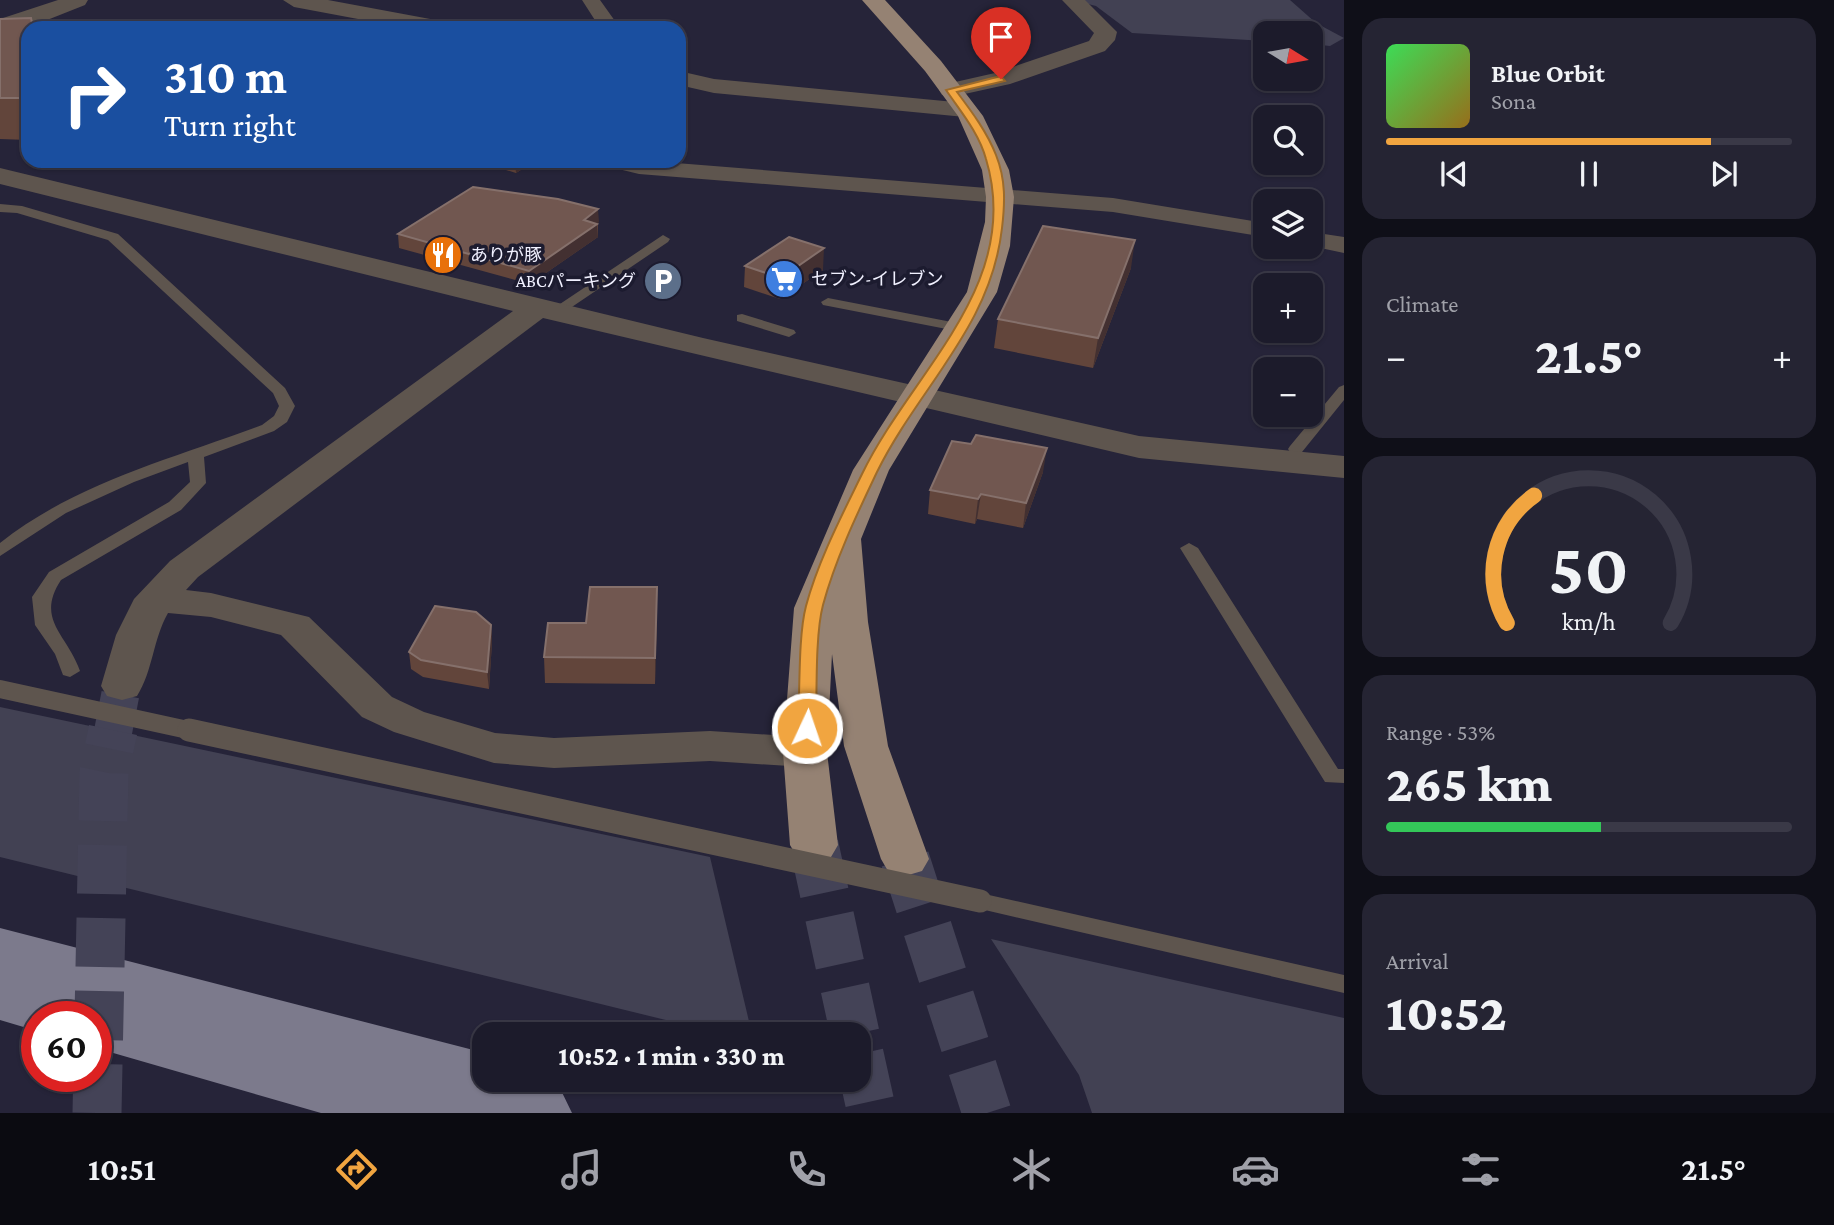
<!DOCTYPE html>
<html lang="en">
<head>
<meta charset="utf-8">
<style>
  :root { --surface:#1c1b2b; --page:#252433; --text:#f1f3f6; --muted:#a0a1a9; --line:#3a3947; --accent:#f1a540 }
  body { margin:0; font-family:"Crimson Pro","Noto Sans JP",serif; background:var(--page); color:var(--text); height:100vh; display:flex; flex-direction:column; font-size:26px; white-space:nowrap }
  * { box-sizing:border-box; margin:0 }
  p { font-size:23px; color:var(--muted) }
  .icon { flex:none; width:38px; height:38px; fill:none; stroke:currentColor; stroke-width:2; stroke-linecap:round; stroke-linejoin:round }
  .map { position:relative; flex:1; overflow:hidden }
  .panel { display:flex; flex-direction:column; gap:18px; padding:18px; background:#0f0f18; width:490px }
  .panel>* { flex:none }
  .top-card { position:absolute; left:21px; top:21px; width:665px; height:147px; border-radius:21px; box-shadow:0 2px 5px #0004,0 0 0 2px var(--line); background:#1a4fa0; color:#fff; overflow:hidden }
  .needle { width:46px; rotate:101deg }
  .fabs { position:absolute; left:1253px; top:21px; display:grid; gap:14px }
  .fabs a { display:grid; place-items:center; width:70px; height:70px; border-radius:14px; background:var(--surface); box-shadow:0 2px 5px #0004,0 0 0 2px var(--line); font-size:35px }
  .speed { position:absolute; left:21px; top:1001px; display:flex; gap:14px; font-size:35px; font-weight:700; text-align:center }
  .speed>* { display:grid; place-content:center; width:91px; height:91px; border-radius:50%; background:var(--surface); box-shadow:0 2px 5px #0004,0 0 0 2px var(--line); line-height:1 }
  .speed .limit { border:10px solid #d22; background:#fff; color:#111 }
  .pin { position:absolute; display:grid; place-items:center; width:60px; height:60px; color:#fff; margin:-72px -30px; border-radius:50% 50% 50% 0; rotate:-45deg; box-shadow:0 0 7px #0007 }
  .pin .icon { rotate:45deg }
  .me { position:absolute; width:77px; margin:-38px; rotate:3deg; stroke-linejoin:round; filter:drop-shadow(0 0 5px #0008) }
  .turn { display:flex; align-items:center; gap:24px; height:147px; padding:0 28px; font-size:32px }
  .turn .icon { width:91px; height:91px; stroke-width:2.5 }
  .turn b { display:block; font-size:49px; line-height:60px }
  .big { font-size:52px; font-weight:800; line-height:1.1 }
  .panel .widget { flex:1; display:flex; flex-direction:column; justify-content:center; gap:10px; min-width:0; padding:0 24px; border-radius:21px; background:var(--page) }
  .panel .dial { align-items:center; gap:0 }
  .dial svg { height:182px; overflow:visible; fill:none; stroke:var(--line); stroke-width:7; stroke-linecap:round; text-anchor:middle }
  .dial text { fill:var(--text); stroke:none }
  .song { display:flex; align-items:center; gap:21px }
  .cover { width:84px; height:84px; border-radius:10px; background:linear-gradient(135deg,hsl(130 70% 55%),hsl(40 70% 35%)) }
  .played { height:7px; border-radius:4px; background:linear-gradient(90deg,var(--accent) 80%,var(--line) 80%) }
  .keys { display:flex; justify-content:space-around; direction:ltr }
  .heat { display:flex; justify-content:space-between; align-items:center; font-size:38px; direction:ltr }
  .charge { height:10px; border-radius:5px; background:linear-gradient(90deg,#34c759 53%,var(--line) 0) }
  .trip { position:absolute; left:472px; top:1022px; width:399px; height:70px; border-radius:21px; background:var(--surface); box-shadow:0 2px 5px #0004,0 0 0 2px var(--line); font-weight:800; line-height:70px; text-align:center }
  .menu { display:flex; height:112px; justify-content:space-around; align-items:center; background:#0b0b11; color:var(--muted) }
  .menu .icon { width:49px; height:49px }
  .menu .on { color:var(--accent) }
  .menu b { font-size:32px; color:var(--text) }
  main { display:flex; flex:1; min-height:0 }
  .map>svg:first-child { display:block }
  .green { fill:#424153 }
  .lines { fill:none; stroke-linecap:round; stroke-linejoin:round }
  .taxiway { fill:#7c7a8c; fill-rule:evenodd }
  .tertiary-tunnel-far1 { stroke:#444357; stroke-width:38; stroke-dasharray:38 19; stroke-linecap:butt }
  .tertiary-tunnel { stroke:#444357; stroke-width:49; stroke-dasharray:49 24; stroke-linecap:butt }
  .primary-tunnel { stroke:#444357; stroke-width:49; stroke-dasharray:49 24; stroke-linecap:butt }
  .service { fill:#5e554e; fill-rule:evenodd }
  .minor { fill:#5e554e; fill-rule:evenodd }
  .tertiary { fill:#5e554e; fill-rule:evenodd }
  .primary { fill:#958273; fill-rule:evenodd }
  .service-bridge-far1 { stroke:#5e554e; stroke-width:18 }
  .service-bridge { stroke:#5e554e; stroke-width:23 }
  .wall { fill:#62453b }
  .shaded-wall { fill:#433031 }
  .building { fill:#715750; stroke:#85706b; stroke-width:2 }
  .route { fill:#f1a540; stroke:#9d6b2a; stroke-width:2 }
  .labels { text-anchor:middle; stroke-width:7; stroke-linejoin:round; paint-order:stroke }
  .far-poi-label { font-size:18px; fill:#f1f1ff; stroke:#1c1b2f; text-anchor:start }
</style>
</head>
<body>
<main>
<div class="map">
<svg width="1344" height="1113" viewBox="0 0 1344 1113">
  <rect width="100%" height="100%" fill="#262439"/>
  <!-- green -->
  <path class="green" d="M1072,0H1290L1316,23L1344,38L1330,46L1311,44V33H1265V41L1132,33L1096,6Z
    M0,707L710,857L752,1034H723L0,857Z
    M991,939L1344,1018V1113H1092L1079,1075Z"/>
  <g class="lines">
    <!-- taxiway -->
    <path class="taxiway" d="M0,928L485,1053V1080H556L572,1113H321L96,1048V1017H37V1031L0,1020Z"/>
    <!-- tertiary-tunnel-far1 -->
    <path class="tertiary-tunnel-far1" d="M113,732L122,686"/>
    <!-- tertiary-tunnel -->
    <path class="tertiary-tunnel" d="M97,1113L104,773L113,730"/>
    <!-- primary-tunnel -->
    <path class="primary-tunnel" d="M814,845L855,1034
      M905,859L987,1113
      M859,1054L872,1113"/>
    <!-- service -->
    <path class="service" d="M0,204L22,206L118,234L285,388L295,406L287,422L274,431L204,457L206,483L181,510L61,580C35,620 67,634 80,671L70,677L63,675L55,654L35,625L32,597L49,572L169,502L190,482L188,462L134,482L66,513L0,556V543C77,482 172,459 262,425L274,416L279,406L273,393L108,240L17,213L0,212Z
      M663,235L670,239L668,242L560,315H550L548,312Z
      M828,298L962,324L969,328L962,332L823,305L821,302Z
      M742,314L794,330L796,333L789,337L737,321V315Z
      M1344,385V400L1302,452H1290L1288,449L1290,446L1339,387Z
      M1189,543L1198,548L1338,769H1344V783L1325,782L1180,548Z
      M980,893L1344,975V993L972,907L969,901L972,895Z"/>
    <!-- minor -->
    <path class="minor" d="M582,0H600L620,28H600Z
      M603,161H651L1113,198L1265,223V237L1113,212L639,174L606,166Z
      M1311,232L1344,237V253L1311,246Z"/>
    <!-- tertiary -->
    <path class="tertiary" d="M58,0H88L85,5L32,26L0,33V19Z
      M283,0H328L441,21L452,28H406L294,7Z
      M1062,0H1085L1117,32L1115,40L1105,51L1010,84L951,97L942,95L939,90L942,85L995,73L1089,41L1094,33Z
      M679,71L714,79L965,103L974,105L977,110L974,115L965,117L714,93L679,85Z
      M0,168L703,338L1139,436L1344,456V478L1139,458L543,318L198,577L186,590L211,593L309,617L392,697L424,712L495,733L554,738L710,731L805,737L821,741L827,752L821,763L805,767L710,761L554,768L494,763L394,732L362,717L281,635L211,617L168,613C153,639 153,671 137,696L122,700L107,696L101,686L116,635L134,599L170,561L513,311L0,184Z"/>
    <!-- primary -->
    <path class="primary" d="M862,0H885L941,61L983,116L1009,170L1014,197L1010,246L997,292L889,470L861,539L868,622L888,746L929,859L922,871L905,876L888,871L881,859L844,746L832,654L827,752L838,845L831,857L814,862L797,857L790,845L783,752L794,608L853,470L967,292L985,222L986,197L982,170L958,116L925,71Z"/>
    <!-- service-bridge-far1 -->
    <path class="service-bridge-far1" d="M0,689L197,732"/>
    <!-- service-bridge -->
    <path class="service-bridge" d="M189,730L980,901"/>
  </g>
  <!-- wall -->
  <path class="wall" d="M0,19L28,28V140L0,139Z
    M477,161H535L516,173Z
    M598,209V237L530,284L399,248L398,234Z
    M745,266L823,270L780,299L744,287Z
    M1131,268L1093,368L994,348L998,319Z
    M1043,472L1023,528L977,519L975,524L928,514L930,490Z
    M657,612L655,684L545,683L544,657L586,623Z
    M491,625L492,642L489,689L423,677L411,669L409,652Z"/>
  <!-- shaded-wall -->
  <path class="shaded-wall" d="M516,161H535L516,173L515,162Z
    M598,209L599,222L597,224L598,237L530,284L529,271L584,220Z
    M1135,240L1131,268L1093,368L1098,338Z
    M824,248L823,270L780,299L781,278Z
    M1047,448L1043,472L1023,528L1026,503Z
    M981,494L977,519L975,524L978,499Z
    M657,587V612L655,684V658Z
    M491,625L492,642L489,689L487,672Z"/>
  <!-- building -->
  <path class="building" d="M31,18L33,28H28V98H0V19Z
    M473,187L558,199L598,209L584,220L597,224L529,271L398,234Z
    M1043,226L1135,240L1098,338L998,319Z
    M789,237L824,248L781,278L745,266Z
    M976,435L1047,448L1026,503L981,494L978,499L930,490L952,441L971,444Z
    M590,587H657L655,658L544,657L548,623H586Z
    M435,606L476,612L491,625L487,672L421,660L409,652Z"/>
  <!-- route -->
  <path class="route" d="M1001,76L1005,81L957,92C972,112 987,132 996,155C1006,180 1005,203 1002,228C991,327 919,387 877,472C857,514 835,560 823,605C815,635 817,695 816,728L807,734L800,732L798,728C800,694 798,636 806,606C818,561 842,515 862,474C911,372 1024,285 986,159C979,133 961,112 946,90Z"/>
  <!-- icons -->
  <defs>
    <symbol id="restaurant-disc" viewBox="-11 -11 22 22"><circle r="9.5" fill="#e8710a" stroke="#1c1b2f"/><path d="M-5-6h1v4h1v-4h1v4h1v-4h1v5L-1.5 .5V6h-2V.5L-5-1ZM5-6V6H3V1.5H1.5Q1.5-4 5-6Z" fill="#fff"/></symbol>
    <symbol id="supermarket-disc" viewBox="-11 -11 22 22"><circle r="9.5" fill="#3f7fe0" stroke="#1c1b2f"/><path d="M-6-5.5h2.5l.6 2H6L4.5 2H-2.5L-4.4-4H-6ZM-1.5 3.2a1.3 1.3 0 1 0 .1 0ZM3 3.2a1.3 1.3 0 1 0 .1 0Z" fill="#fff"/></symbol>
    <symbol id="parking-disc" viewBox="-11 -11 22 22"><circle r="9.5" fill="#5c6f8a" stroke="#1c1b2f"/><path d="M-3.5-5.5H1a3.5 3.5 0 0 1 0 7H-1V5.5H-3.5ZM-1-3.4V-.6H.8a1.4 1.4 0 0 0 0-2.8Z" fill="#fff"/></symbol>
  </defs>
  <g fill-rule="evenodd">
    <use href="#restaurant-disc" x="421" y="233" width="44" height="44"/>
    <use href="#supermarket-disc" x="762" y="257" width="44" height="44"/>
    <use href="#parking-disc" x="641" y="259" width="44" height="44"/>
  </g>
  <g class="labels">
    <!-- far-poi labels -->
    <g class="far-poi-label">
      <text x="470" y="261">ありが豚</text>
      <text x="811" y="285">セブン-イレブン</text>
      <text x="636" y="287" text-anchor="end">ABCパーキング</text>
    </g>
  </g>
</svg>
<div class="fabs">
<a><svg class="needle" viewBox="-14 -14 28 28"><path d="M0-13l5 13h-10z" fill="#e53935"/><path d="M0 13l5-13h-10z" fill="#a0a1a9"/></svg></a>
<a><svg class="icon" aria-label="search" viewBox="0 0 24 24"><circle cx="10" cy="10" r="6"/><path d="M15 15l6 6"/></svg></a>
<a><svg class="icon" aria-label="layers" viewBox="0 0 24 24"><path d="M12 4l9 5-9 5-9-5zM3 14l9 5 9-5"/></svg></a>
<a>+</a>
<a>−</a>
</div>
<div class="speed"><div class="limit">60</div></div>
<div class="pin" style="left:1001px;top:79px;background:#d93025"><svg class="icon" aria-label="arrive" viewBox="0 0 24 24"><path d="M6 21V4h12l-3 4 3 4H6"/></svg></div>
<svg class="me" style="left:807px;top:728px" viewBox="-20 -20 40 40"><circle r="17" fill="#f1a540" stroke="#fff" stroke-width="3"/><path d="M0-11L8 9 0 5-8 9z" fill="#fff"/></svg>
<div class="trip">10:52 · 1 min · 330 m</div>
<div class="top-card">
<div class="turn"><svg class="icon" aria-label="right" viewBox="0 0 24 24"><path d="M7 20v-9h11M14 6l5 5-5 5"/></svg><div><b>310 m</b>Turn right</div></div>
</div>
</div>
<section class="panel">
<div class="widget">
<div class="song"><i class="cover"></i><div><b>Blue Orbit</b><p>Sona</p></div></div>
<div class="played"></div>
<div class="keys"><svg class="icon" aria-label="previous" viewBox="0 0 24 24"><path d="M18 5L8 12l10 7zM5 5v14"/></svg><svg class="icon" aria-label="pause" viewBox="0 0 24 24"><path d="M8 5v14M16 5v14"/></svg><svg class="icon" aria-label="next" viewBox="0 0 24 24"><path d="M6 5l10 7-10 7zM19 5v14"/></svg></div>
</div>
<div class="widget"><p>Climate</p>
<div class="heat"><a>−</a><b class="big">21.5°</b><a>+</a></div>
</div>
<div class="widget dial"><svg viewBox="0 0 100 80">
<path d="M14 69A42 42 0 1 1 86 69"/>
<path d="M14 69A42 42 0 0 1 26 13" stroke="#f1a540"/>
<text x="50" y="56" font-size="32" font-weight="700">50</text>
<text x="50" y="72" font-size="11">km/h</text>
</svg></div>
<div class="widget"><p>Range · 53%</p><b class="big">265 km</b><div class="charge"></div></div>
<div class="widget"><p>Arrival</p><b class="big">10:52</b></div>
</section>
</main>
<nav class="menu">
<b>10:51</b>
<svg class="icon on" aria-label="directions" viewBox="0 0 24 24"><path d="M12 3l9 9-9 9-9-9zM9 14v-3h6M13 9l2 2-2 2"/></svg>
<svg class="icon" aria-label="music" viewBox="0 0 24 24"><path d="M9 18V5l10-2v13"/><circle cx="6" cy="18" r="3"/><circle cx="16" cy="16" r="3"/></svg>
<svg class="icon" aria-label="phone" viewBox="0 0 24 24"><path d="M5 4h4l2 5-3 2q2 4 5 5l2-3 5 2v4C11 20 4 13 5 4z"/></svg>
<svg class="icon" aria-label="climate" viewBox="0 0 24 24"><path d="M12 3v18M4 7l16 10M4 17L20 7"/></svg>
<svg class="icon" aria-label="car" viewBox="0 0 24 24"><path d="M5 17H2v-5l4-1 3-4h7l3 4 3 1v5h-3M9 17h6M6 11h13"/><circle cx="7" cy="17" r="2"/><circle cx="17" cy="17" r="2"/></svg>
<svg class="icon" aria-label="filters" viewBox="0 0 24 24"><path d="M4 7h16M4 17h16"/><circle cx="9" cy="7" r="2"/><circle cx="15" cy="17" r="2"/></svg>
<b>21.5°</b>
</nav>
</body>
</html>
